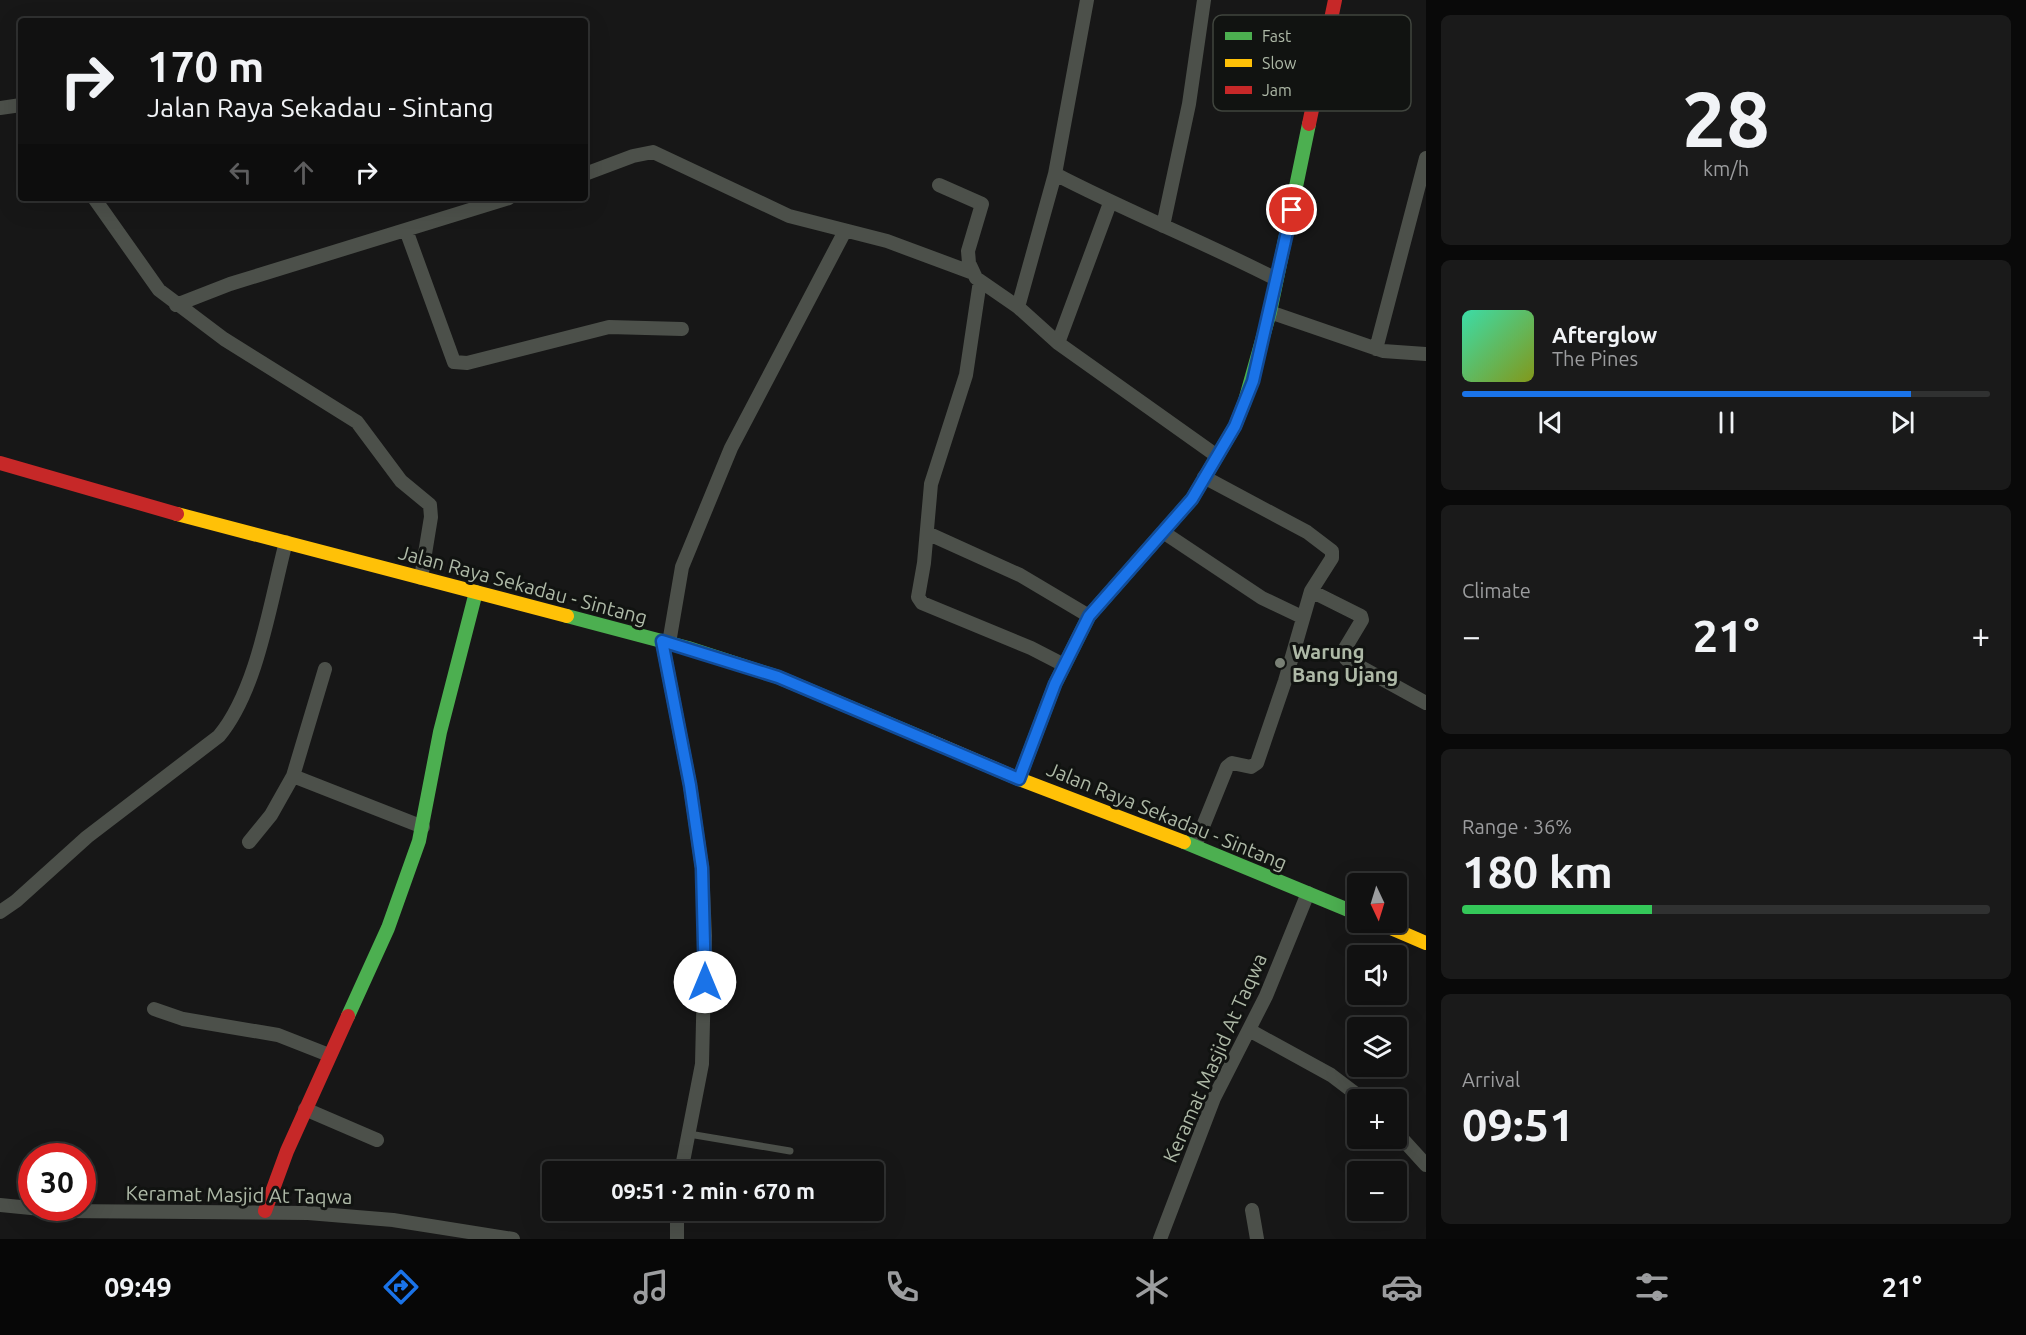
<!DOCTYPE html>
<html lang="en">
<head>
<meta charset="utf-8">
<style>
  :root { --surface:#111; --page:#1a1a1a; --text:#f1f3f6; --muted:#9c9d9f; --line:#303131; --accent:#1a73e8 }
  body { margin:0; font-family:Ubuntu,sans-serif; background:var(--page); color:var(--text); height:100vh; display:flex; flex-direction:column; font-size:22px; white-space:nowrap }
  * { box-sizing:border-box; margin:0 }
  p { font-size:20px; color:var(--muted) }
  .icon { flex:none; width:33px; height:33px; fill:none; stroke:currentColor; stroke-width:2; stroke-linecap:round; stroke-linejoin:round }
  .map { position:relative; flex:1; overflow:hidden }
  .details { display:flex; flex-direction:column; gap:15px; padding:15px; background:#090909; width:600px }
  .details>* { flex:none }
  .top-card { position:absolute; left:18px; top:18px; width:570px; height:183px; border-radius:6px; box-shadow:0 6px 24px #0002,0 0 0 2px var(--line); background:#111; color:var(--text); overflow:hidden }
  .needle { width:39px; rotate:176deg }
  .fabs { position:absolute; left:1347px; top:873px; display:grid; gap:12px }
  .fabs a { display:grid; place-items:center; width:60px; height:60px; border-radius:6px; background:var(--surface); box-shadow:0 6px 24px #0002,0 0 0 2px var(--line); font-size:30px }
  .speed { position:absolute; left:18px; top:1143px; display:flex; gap:12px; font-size:30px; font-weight:700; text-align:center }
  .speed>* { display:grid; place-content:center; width:78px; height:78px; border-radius:50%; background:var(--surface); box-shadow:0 6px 24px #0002,0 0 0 2px var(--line); line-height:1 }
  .speed .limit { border:9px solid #d22; background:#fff; color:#111 }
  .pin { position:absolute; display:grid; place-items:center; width:51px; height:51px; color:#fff; margin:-26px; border:3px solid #fff; border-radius:50%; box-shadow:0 2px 6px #0007 }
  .me { position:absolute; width:66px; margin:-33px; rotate:0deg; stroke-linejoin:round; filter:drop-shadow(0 0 4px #0008) }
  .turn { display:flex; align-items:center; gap:21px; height:126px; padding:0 30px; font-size:27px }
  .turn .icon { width:78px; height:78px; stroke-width:2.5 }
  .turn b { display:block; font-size:42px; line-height:51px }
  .lanes { display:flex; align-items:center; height:57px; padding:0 30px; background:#0003; justify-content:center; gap:30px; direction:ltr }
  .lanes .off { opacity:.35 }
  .big { font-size:45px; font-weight:700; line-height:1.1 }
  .details .tile { flex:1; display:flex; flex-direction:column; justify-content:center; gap:9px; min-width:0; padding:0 21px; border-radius:9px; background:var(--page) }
  .details .dial { align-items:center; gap:0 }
  .dial b { font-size:78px; line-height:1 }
  .song { display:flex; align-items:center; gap:18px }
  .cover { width:72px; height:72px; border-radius:9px; background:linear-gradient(135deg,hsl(160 70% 55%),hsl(70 70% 35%)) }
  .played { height:6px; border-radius:3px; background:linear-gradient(90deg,var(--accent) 85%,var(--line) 85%) }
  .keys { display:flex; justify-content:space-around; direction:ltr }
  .heat { display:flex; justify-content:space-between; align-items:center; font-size:33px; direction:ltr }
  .charge { height:9px; border-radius:4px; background:linear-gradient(90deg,#34c759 36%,var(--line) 0) }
  .trip { position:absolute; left:542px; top:1161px; width:342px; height:60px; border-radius:6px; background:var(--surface); box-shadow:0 6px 24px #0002,0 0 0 2px var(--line); font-weight:700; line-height:60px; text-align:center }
  .dock { display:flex; height:96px; justify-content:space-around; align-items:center; background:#070707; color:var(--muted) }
  .dock .icon { width:42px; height:42px }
  .dock .selected { color:var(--accent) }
  .dock b { font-size:27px; color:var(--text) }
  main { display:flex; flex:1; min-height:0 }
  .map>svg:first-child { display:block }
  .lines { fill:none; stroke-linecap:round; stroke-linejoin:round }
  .lane { stroke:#4c504a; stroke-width:7 }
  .street { stroke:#4c504a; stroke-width:14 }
  .fast { stroke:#4caf50; stroke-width:14 }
  .slow { stroke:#ffc107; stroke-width:14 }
  .jam { stroke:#c62828; stroke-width:14 }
  .route-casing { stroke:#114b97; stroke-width:15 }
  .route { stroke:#1a73e8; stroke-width:10 }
  .poi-dot { fill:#798075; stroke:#111311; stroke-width:2 }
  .labels { text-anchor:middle; stroke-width:6; stroke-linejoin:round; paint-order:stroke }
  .street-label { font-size:20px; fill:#aeb9a7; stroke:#111311 }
  .poi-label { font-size:20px; font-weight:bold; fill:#aeb9a7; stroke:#111311; text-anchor:start }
  .key { fill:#111311; stroke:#40453e; stroke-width:1.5 }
  .key-label { font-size:16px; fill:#aeb9a7 }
</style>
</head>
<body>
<main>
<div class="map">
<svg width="1426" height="1239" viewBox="0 0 1426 1239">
  <rect width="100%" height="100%" fill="#171717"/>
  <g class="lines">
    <!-- lane -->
    <path class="lane" d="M689,1134L790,1151"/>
    <!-- street -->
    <path class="street" d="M0,108L21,105
      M585,174L633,156L653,152L789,216L887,241L973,273
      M1055,174C1128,212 1204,242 1276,279
      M939,185L982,204L968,251L969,263L976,278L1018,307L1058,343L1217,456
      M94,198L159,290L224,339L357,422L401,481L430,505L431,517L421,578
      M1163,226L1189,104L1204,0
      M406,230L454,362L467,363L609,327L682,329
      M980,281L966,375L931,484L924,563L918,597L922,603L1031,648L1064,665
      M176,305L230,284L509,198
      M1018,307L1055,174L1087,0
      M1270,312L1383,351L1426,354
      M1058,343L1110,203
      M1376,349L1426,158
      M1204,477L1307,532L1332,551V558L1311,591L1361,616L1362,620L1344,650L1346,659L1426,703
      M1163,532L1262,598L1302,617
      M927,533L1020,575L1089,616
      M662,641L690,785L702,868L705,936L702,1064L681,1172
      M669,643L682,567L731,448L845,231
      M293,776L423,827
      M249,842L271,815L293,776L325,669
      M1195,846L1227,767L1232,763L1251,767L1257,763L1285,681L1311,591
      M0,912L16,901L87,837L219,736C258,689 270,602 286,542
      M154,1009L183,1019L278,1035L329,1055
      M1249,1030L1331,1075L1364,1100
      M305,1109L377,1140
      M1396,1132L1426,1165
      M0,1205L61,1211L308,1213L393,1220L513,1239
      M1252,1210L1257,1239
      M677,1239V1210
      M1160,1239L1214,1098L1266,996L1308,893"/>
    <!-- fast -->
    <path class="fast" d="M567,616L688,648L778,677L930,741
      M1019,779L1055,684L1089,616L1192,499L1235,426L1245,401L1270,312L1309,124
      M1184,842L1358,914
      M348,1016L388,928L419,841L440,732L476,592"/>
    <!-- slow -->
    <path class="slow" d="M177,514L567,616
      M930,741L1019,779L1184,842
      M1377,922L1426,943"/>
    <!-- jam -->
    <path class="jam" d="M1309,124L1335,0
      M0,463L177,514
      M265,1211L287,1151L348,1016"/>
  </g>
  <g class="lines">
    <defs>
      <path id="route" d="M705,982L702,868L690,785L662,641L778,677L1019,779L1055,684L1089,616L1192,499L1235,426L1253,381L1292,210"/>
    </defs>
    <!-- route casing -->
    <use href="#route" class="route-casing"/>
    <!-- route -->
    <use href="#route" class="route"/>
  </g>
  <!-- markers -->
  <circle class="poi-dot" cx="1280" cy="663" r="6"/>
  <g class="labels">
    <!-- street labels -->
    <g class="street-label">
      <text transform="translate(523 585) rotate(15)" y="7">Jalan Raya Sekadau - Sintang</text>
      <text transform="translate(1167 816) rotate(22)" y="7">Jalan Raya Sekadau - Sintang</text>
      <text transform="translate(1215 1058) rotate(-66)" y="7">Keramat Masjid At Taqwa</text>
      <text transform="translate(239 1195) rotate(1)" y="7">Keramat Masjid At Taqwa</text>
    </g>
    <!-- poi labels -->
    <g class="poi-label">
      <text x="1292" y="659">Warung<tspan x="1292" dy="23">Bang Ujang</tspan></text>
    </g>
  </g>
  <!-- legend -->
  <rect x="1213" y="15" width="198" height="96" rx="9" class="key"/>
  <rect x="1225" y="32" width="27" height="8" fill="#4caf50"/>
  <rect x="1225" y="59" width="27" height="8" fill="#ffc107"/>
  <rect x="1225" y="86" width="27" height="8" fill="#c62828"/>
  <g class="key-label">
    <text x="1262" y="42">Fast</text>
    <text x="1262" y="69">Slow</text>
    <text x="1262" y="96">Jam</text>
  </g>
</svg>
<div class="fabs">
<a><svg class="needle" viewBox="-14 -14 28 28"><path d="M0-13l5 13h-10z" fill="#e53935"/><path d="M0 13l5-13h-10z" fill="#9c9d9f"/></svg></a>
<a><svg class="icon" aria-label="sound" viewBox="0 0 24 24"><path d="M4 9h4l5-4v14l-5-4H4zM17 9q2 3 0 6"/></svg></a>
<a><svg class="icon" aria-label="layers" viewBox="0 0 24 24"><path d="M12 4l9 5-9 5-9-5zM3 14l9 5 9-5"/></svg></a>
<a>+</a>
<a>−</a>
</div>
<div class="speed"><div class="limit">30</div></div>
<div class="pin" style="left:1292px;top:210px;background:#d93025"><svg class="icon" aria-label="arrive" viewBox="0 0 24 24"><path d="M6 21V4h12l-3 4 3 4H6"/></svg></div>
<svg class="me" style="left:705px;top:982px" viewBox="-20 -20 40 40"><circle r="19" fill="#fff"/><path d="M0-13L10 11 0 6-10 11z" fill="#1a73e8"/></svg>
<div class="trip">09:51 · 2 min · 670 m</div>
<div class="top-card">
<div class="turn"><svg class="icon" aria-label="right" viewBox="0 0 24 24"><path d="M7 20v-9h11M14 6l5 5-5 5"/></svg><div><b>170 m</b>Jalan Raya Sekadau - Sintang</div></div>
<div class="lanes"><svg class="icon off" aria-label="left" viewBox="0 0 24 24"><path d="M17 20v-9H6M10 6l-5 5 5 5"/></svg><svg class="icon off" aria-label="ahead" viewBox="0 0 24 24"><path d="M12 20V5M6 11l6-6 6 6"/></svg><svg class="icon" aria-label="right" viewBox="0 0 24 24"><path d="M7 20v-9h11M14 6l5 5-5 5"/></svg></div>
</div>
</div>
<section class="details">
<div class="tile dial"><b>28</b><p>km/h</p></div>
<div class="tile">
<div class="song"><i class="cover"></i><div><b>Afterglow</b><p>The Pines</p></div></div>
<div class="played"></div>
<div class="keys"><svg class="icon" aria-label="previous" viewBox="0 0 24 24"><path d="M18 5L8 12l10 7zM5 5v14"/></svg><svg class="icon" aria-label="pause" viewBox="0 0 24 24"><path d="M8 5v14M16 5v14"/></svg><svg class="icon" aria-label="next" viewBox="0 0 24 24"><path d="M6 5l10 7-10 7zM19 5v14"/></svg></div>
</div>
<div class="tile"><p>Climate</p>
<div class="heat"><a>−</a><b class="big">21°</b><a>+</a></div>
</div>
<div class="tile"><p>Range · 36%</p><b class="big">180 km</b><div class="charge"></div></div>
<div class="tile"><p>Arrival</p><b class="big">09:51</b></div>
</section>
</main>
<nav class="dock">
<b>09:49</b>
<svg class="icon selected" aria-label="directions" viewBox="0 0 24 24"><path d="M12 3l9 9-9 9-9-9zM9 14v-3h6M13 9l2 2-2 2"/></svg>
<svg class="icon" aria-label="music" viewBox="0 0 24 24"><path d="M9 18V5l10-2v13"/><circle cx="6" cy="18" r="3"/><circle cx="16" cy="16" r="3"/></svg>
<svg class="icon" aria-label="phone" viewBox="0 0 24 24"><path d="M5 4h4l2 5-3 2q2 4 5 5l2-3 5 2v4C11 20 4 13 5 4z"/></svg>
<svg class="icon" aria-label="climate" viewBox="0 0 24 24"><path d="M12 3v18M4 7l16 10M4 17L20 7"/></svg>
<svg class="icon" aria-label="car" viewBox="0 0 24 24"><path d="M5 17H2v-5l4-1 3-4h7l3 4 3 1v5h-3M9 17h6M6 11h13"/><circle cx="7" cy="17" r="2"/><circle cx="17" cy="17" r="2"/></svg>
<svg class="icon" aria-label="filters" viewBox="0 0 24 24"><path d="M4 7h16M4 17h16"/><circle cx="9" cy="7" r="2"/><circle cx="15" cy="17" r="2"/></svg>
<b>21°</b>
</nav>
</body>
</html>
